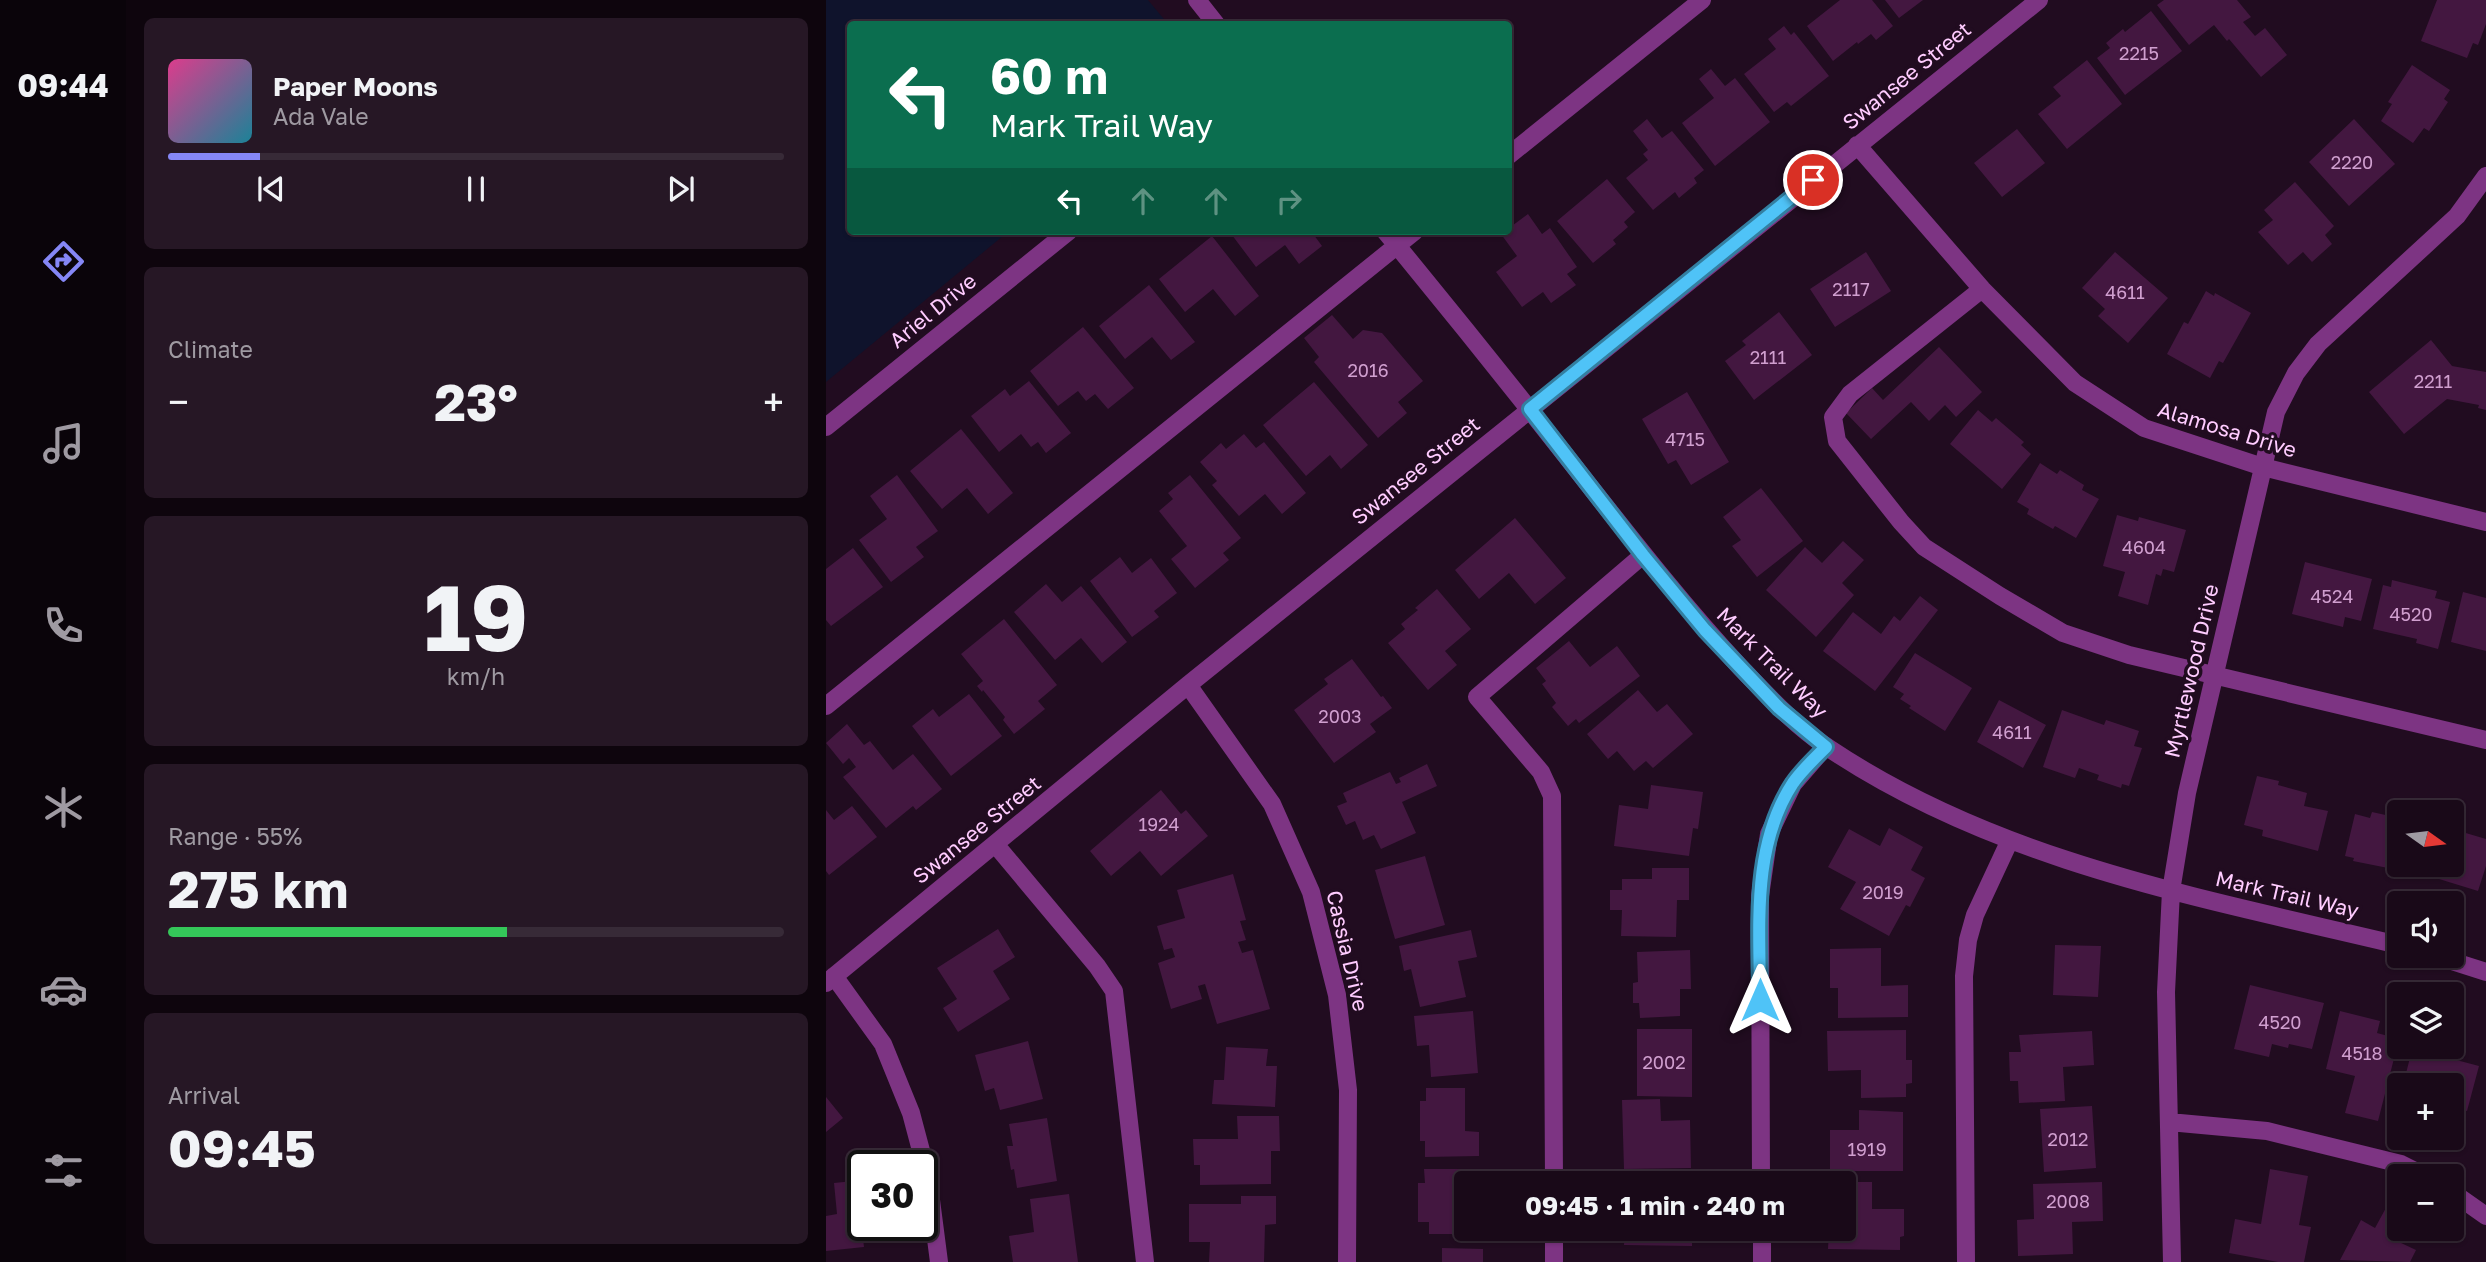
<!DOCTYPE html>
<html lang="en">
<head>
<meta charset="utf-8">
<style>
  :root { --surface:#190918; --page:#261725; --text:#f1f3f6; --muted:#9f9aa2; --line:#372a37; --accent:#8587f6 }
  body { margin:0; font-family:"Golos Text",sans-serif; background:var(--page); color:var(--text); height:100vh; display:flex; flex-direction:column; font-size:26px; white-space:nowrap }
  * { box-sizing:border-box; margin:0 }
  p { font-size:23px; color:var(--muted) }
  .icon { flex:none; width:38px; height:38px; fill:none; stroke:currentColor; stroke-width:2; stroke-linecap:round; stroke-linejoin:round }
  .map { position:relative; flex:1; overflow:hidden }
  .drawer { display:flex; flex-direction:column; gap:18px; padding:18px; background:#0e050d; width:700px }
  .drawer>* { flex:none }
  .guide { position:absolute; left:21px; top:21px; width:665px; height:214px; border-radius:7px; box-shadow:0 2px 5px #0004,0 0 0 2px var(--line); background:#0b6e4f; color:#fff; overflow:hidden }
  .needle { width:46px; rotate:104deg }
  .fabs { position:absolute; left:1561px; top:800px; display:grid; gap:14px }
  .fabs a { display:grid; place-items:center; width:77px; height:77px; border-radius:7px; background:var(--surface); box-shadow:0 2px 5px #0004,0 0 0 2px var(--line); font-size:35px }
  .speed { position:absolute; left:21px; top:1150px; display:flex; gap:14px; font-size:35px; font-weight:700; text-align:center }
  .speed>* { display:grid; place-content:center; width:91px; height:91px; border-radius:50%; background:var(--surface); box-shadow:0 2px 5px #0004,0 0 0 2px var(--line); line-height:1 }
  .speed .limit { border:4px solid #111; border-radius:10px; background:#fff; color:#111 }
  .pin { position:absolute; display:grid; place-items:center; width:60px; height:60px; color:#fff; margin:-30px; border:4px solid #fff; border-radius:50%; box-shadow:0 2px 7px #0007 }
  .me { position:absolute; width:77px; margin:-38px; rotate:0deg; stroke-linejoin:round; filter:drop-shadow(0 0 5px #0008) }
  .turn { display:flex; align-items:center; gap:24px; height:147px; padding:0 28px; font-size:32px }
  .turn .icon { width:91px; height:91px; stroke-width:2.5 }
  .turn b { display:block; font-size:49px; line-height:60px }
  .lanes { display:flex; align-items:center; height:66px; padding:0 28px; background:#0003; justify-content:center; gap:35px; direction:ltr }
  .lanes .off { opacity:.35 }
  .big { font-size:52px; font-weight:700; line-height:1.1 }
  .drawer .card { flex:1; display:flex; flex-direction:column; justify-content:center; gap:10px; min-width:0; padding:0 24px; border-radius:10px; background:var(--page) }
  .drawer .dial { align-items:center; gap:0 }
  .dial b { font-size:91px; line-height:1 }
  .song { display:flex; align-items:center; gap:21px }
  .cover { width:84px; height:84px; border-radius:10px; background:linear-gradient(135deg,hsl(330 70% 55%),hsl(190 70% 35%)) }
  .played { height:7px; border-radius:4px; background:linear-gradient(90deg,var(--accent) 15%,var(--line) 15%) }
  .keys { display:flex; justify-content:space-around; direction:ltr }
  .heat { display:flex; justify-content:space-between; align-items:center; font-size:38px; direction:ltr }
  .charge { height:10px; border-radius:5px; background:linear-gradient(90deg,#34c759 55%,var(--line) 0) }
  .trip { position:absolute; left:628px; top:1171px; width:402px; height:70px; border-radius:7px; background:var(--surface); box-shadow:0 2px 5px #0004,0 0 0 2px var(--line); font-weight:700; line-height:70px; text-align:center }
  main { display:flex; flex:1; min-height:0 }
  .tabs { display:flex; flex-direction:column; width:126px; justify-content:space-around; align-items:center; background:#0a040a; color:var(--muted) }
  .tabs .icon { width:49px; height:49px }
  .tabs .active { color:var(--accent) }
  .tabs b { font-size:32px; color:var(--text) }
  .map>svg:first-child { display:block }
  .green { fill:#0f132c }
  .building { fill:#431740 }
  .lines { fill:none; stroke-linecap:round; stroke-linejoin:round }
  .minor { stroke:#7d3483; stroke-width:18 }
  .route-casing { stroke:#337fa1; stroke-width:18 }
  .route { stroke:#4fc3f7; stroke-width:12 }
  .labels { text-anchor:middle; stroke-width:7; stroke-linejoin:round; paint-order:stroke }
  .number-label { font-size:18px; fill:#d09fcf }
  .street-label { font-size:21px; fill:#fcf; stroke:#210c20 }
</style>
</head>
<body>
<main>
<nav class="tabs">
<b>09:44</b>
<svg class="icon active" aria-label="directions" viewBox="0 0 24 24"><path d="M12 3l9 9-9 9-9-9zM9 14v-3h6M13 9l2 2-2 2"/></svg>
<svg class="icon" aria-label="music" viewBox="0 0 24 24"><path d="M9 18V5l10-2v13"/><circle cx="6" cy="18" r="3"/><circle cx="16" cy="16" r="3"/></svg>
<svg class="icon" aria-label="phone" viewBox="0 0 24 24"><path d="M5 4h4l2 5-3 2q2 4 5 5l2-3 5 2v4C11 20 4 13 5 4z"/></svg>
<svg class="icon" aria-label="climate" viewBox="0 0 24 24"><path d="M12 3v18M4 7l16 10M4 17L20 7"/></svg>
<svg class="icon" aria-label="car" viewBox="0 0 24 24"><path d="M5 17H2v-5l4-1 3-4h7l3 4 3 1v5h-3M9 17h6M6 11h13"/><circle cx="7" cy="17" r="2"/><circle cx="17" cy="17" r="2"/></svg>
<svg class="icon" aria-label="filters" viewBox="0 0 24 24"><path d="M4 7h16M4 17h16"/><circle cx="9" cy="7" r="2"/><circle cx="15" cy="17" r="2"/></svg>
</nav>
<section class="drawer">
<div class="card">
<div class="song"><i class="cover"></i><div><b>Paper Moons</b><p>Ada Vale</p></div></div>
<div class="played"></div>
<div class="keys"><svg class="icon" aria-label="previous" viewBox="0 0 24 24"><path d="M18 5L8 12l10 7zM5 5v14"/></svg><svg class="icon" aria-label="pause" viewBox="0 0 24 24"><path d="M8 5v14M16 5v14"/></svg><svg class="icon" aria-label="next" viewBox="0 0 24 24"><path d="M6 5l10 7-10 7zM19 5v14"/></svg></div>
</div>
<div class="card"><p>Climate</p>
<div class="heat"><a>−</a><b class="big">23°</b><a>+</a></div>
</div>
<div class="card dial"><b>19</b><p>km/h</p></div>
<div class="card"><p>Range · 55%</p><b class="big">275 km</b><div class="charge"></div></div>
<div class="card"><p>Arrival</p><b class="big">09:45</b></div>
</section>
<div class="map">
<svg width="1660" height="1262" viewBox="0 0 1660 1262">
  <rect width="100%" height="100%" fill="#210c20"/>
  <!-- green -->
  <path class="green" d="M0,0H322L342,24H24V231H183L0,382Z"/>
  <!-- building -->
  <path class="building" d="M1014,0H1046L1067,26L1050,40L1045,34L1032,44L1031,42L1007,61L981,26Z
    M1059,0H1097L1073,18Z
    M1338,0H1411L1425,17L1417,22L1429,36L1439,28L1461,55L1435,77L1403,39L1401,41L1388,25L1363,45L1331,5Z
    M1611,0H1660V24L1652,45L1647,43L1641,58L1595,41Z
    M1325,11L1356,51L1299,95L1271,58L1284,48L1280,43L1297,29L1299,32Z
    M958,26L965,35L968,32L1003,76L965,106L961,102L948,112L918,74L950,49L942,39Z
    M1261,60L1296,104L1241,149L1212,114L1235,96L1227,87Z
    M1586,65L1624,90L1618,99L1622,102L1603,131L1598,128L1587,143L1555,121L1566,104L1562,102Z
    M885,69L899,86L909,78L944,122L889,166L856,123L888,98L873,79Z
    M821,119L836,138L846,131L878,170L868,178L871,183L853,198L849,192L827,210L800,178L822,160L817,154L822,150L807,131Z
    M1528,119L1569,164L1523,206L1483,162Z
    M1191,129L1219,163L1176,197L1148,163Z
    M781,179L809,212L798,222L802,227L787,240L790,244L767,263L731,221Z
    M1469,182L1508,226L1499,235L1506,244L1486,262L1477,252L1462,265L1432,232L1447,220L1438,210Z
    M702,214L716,234L724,228L751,267L741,274L750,285L725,303L717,292L696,307L670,272L691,256L675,234Z
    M403,231H485L496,246L473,264L459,245L430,267Z
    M386,236L433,296L409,316L387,289L359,312L333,279Z
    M1040,252L1065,291L1009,327L984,289Z
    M1289,252L1342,298L1302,343L1272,316L1279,309L1256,288Z
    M323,285L369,342L345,360L326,337L299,359L273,326Z
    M1380,291L1388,296L1389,293L1425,313L1397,363L1393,361L1384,378L1341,354L1358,322L1362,324Z
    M953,312L986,355L928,400L899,361L920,345L916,341Z
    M506,315L527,339L537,330L556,333L597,381L572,402L581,413L552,438L488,362L493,357L478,338Z
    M257,327L308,388L282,409L269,394L260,401L252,391L232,406L204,371Z
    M1605,340L1626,366L1660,372V410L1652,408L1653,405L1621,399L1578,434L1543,392Z
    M1113,347L1156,392L1130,417L1119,405L1103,421L1085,402L1045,439L1020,413L1046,388L1057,400Z
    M203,381L245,433L220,453L212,442L205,447L195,434L173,452L145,416L179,389L184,396Z
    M488,382L542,445L515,469L504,455L480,476L437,425Z
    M861,392L903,462L865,485L850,460L842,464L816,419Z
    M1152,410L1166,422L1170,418L1198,442L1195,445L1205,454L1176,489L1124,444Z
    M135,429L187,493L162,514L141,488L116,509L84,471Z
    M418,434L430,448L438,442L480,493L456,514L439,494L413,516L386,485L391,481L374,462L395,443L400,449Z
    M1214,463L1231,474L1234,470L1258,485L1256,490L1273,499L1250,538L1229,526L1227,529L1201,514L1203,509L1191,502Z
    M71,475L112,531L90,547L98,557L65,582L33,540L61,519L44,496Z
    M364,475L415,538L397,553L403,560L369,588L345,559L361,546L333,511L347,499L342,493Z
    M935,488L977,541L931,577L906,546L915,540L897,517Z
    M1291,515L1312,521L1313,517L1360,530L1348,572L1337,569L1335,576L1330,574L1322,605L1292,596L1299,572L1277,566Z
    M689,518L740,578L709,604L683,573L653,599L629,570Z
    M1017,541L1038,560L1016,583L1028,595L990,637L940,590L979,547L996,563Z
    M27,548L57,587L5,626L0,620V569Z
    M294,557L306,573L325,558L351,593L328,611L333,617L306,637L264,581Z
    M1479,562L1546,579L1535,621L1519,617L1517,627L1466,614Z
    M1566,580L1611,591L1609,598L1624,602L1612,649L1590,643L1591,639L1547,629L1557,585L1565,587Z
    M220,584L236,602L255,586L301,642L276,663L255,638L229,660L188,612Z
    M611,589L645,629L619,651L631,665L602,690L562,643L579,629L575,624L592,610L589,608Z
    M1637,592L1660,598V651L1625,642Z
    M1094,596L1112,610L1049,691L997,651L1027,612L1055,634L1068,616L1074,621Z
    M178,619L231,685L212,701L219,709L188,734L177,720L179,717L157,690L156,692L151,686L157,681L135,654Z
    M743,641L764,667L791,646L814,676L753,723L750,719L742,726L726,707L730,703L716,684L720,681L710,668Z
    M1089,653L1146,688L1119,731L1083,708L1085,706L1074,699L1078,694L1067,687Z
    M526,659L555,697L557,696L566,708L544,724L550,732L508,763L468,710L502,684L498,679Z
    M812,690L831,712L841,704L867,734L827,768L820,761L808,771L791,751L782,759L761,734Z
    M143,694L176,736L125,776L86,726L107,709L113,717Z
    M1173,700L1220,725L1197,768L1151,742Z
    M1236,710L1278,725L1280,720L1313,731L1308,746L1316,748L1303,786L1296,784L1295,788L1271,780L1273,775L1253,768L1249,778L1217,767Z
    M21,724L38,745L44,741L67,770L87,754L116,789L90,810L87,806L60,828L17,777L30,767L23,758L17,764L0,743Z
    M601,764L611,786L576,802L590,833L555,849L548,835L537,840L529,821L520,825L511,806L521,802L517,793L564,772L570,784L575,782L573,778Z
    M1431,776L1453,781L1452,785L1481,793L1478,806L1502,811L1492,851L1436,836L1437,830L1418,825Z
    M825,785L877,792L872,829L867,828L863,856L788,846L793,805L822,809Z
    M335,790L355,814L360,810L382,836L335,876L314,851L285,876L264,851Z
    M1609,801L1639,811L1633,831L1660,839V866L1652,891L1587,871L1589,864H1626V812H1605Z
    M26,806L51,837L3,875L0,871V810L8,820Z
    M1546,812L1564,816L1562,823L1573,826L1572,870L1527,861L1528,858L1519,856L1529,814L1544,818Z
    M1063,828L1097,847L1085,870L1099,878L1084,907L1080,905L1063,936L1014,909L1030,882L1002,867L1023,829L1054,846Z
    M599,856L619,925L569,939L549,870Z
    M826,868H863V900H851L850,937L795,936L796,910H784V890H796V879H826Z
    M407,874L420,920L414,921L420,940L412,942L416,953L427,950L444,1009L391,1024L379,984L372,986L376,999L345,1009L332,963L349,957L346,948L338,950L331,926L359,918L351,890Z
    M172,929L189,957L167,971L184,999L132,1032L117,1008L131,999L111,968Z
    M645,930L651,957L632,961L640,997L594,1007L585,969L578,971L573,946Z
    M1229,945L1275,946L1272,997L1227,995Z
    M1055,948V986L1082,985V1017L1012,1018V988H1004V949Z
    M864,950L865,989H854V1016L814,1018L813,1003H807V983L812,982L811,952Z
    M1424,985L1498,1003L1486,1049L1463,1044L1462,1048L1446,1044L1443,1057L1408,1049Z
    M647,1011L652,1073L605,1077L603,1045L591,1046L588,1016Z
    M1514,1011L1554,1021L1551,1033L1573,1039L1552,1121L1519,1113L1529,1076L1500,1069Z
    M811,1029H866V1097L811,1096Z
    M1080,1030V1060H1086V1083L1080,1084V1097L1035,1098V1070L1002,1071L1001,1031Z
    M1266,1031L1268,1065L1237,1067L1239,1101L1193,1103L1192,1081H1184L1183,1052H1195L1193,1035Z
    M202,1041L217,1099L174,1110L168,1088L159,1091L149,1055Z
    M1587,1046H1621L1619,1057L1653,1066L1641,1111L1626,1107V1085H1577Z
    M400,1047L442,1049L440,1066H451L449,1107L386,1104L388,1080H398Z
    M600,1088H639V1131L653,1132V1156L599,1157V1141H594V1101H600Z
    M0,1097L17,1118L0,1132Z
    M834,1099L835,1121L864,1120L865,1168L798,1169L796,1100Z
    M1266,1106L1270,1168L1218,1172L1214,1109Z
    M1033,1110L1077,1112V1171H1004V1130H1033Z
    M411,1116H453L454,1151H445V1184L374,1185V1165H368L367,1139H412Z
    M221,1118L231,1181L191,1188L188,1169L185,1170L181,1146H187L183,1124Z
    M598,1169H647V1183H640V1228H648V1234H603V1222H592V1183H599Z
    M1444,1169L1482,1176L1473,1225L1485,1227L1478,1262H1452L1403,1253L1409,1219L1435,1224Z
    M800,1178L848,1179V1183H800Z
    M37,1180L35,1221L38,1247L0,1251V1216L11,1214L8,1183Z
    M1018,1182H1046V1209H1078V1236L1074,1237V1250L1002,1249L1003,1228H1018Z
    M1276,1182L1277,1221L1246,1222L1247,1254L1192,1256L1191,1220L1208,1219L1207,1184Z
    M243,1194L252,1262H187L183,1236L208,1232L204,1199Z
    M415,1196H450V1224L439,1225L438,1262H383L384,1242H363V1204H415Z
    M1561,1206L1573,1212V1228H1580L1573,1242L1590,1250L1584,1262L1514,1260L1535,1220L1549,1228Z
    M799,1228H866V1246L798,1245Z
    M616,1248L657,1249V1262H616Z"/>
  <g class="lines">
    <!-- minor -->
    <path class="minor" d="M371,0L390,24
      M1031,145L1156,289L1249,383L1318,428L1437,467L1660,522
      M682,156L876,0
      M559,231C629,316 698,402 766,489C814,550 862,611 915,668C942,696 968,725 1001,747C1172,862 1376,898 1573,945
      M1156,289L1024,394L1007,417L1011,441L1075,522L1098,547L1174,596L1237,633L1303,655L1660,740
      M0,427L243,231
      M362,685L446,804L485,892L511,995L522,1090L521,1262
      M0,706L589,231
      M169,844L271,966L288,991L319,1262
      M1610,956L1660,972
      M8,976L57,1044L85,1113L102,1177L113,1262
      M0,983L362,685L1213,0
      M1343,1122L1441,1131L1575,1164L1599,1176
      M728,1183L726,796L715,772L651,697L817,555
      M935,1183L934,896L943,834L967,784L1000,746
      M1626,1192L1660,1216
      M728,1228V1262
      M936,1228V1262
      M1140,1262L1138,976L1142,940L1149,915L1183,842
      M1346,1262L1340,992L1345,891L1361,793L1450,412L1470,373L1492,344L1631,216L1660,176"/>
  </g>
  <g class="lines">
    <defs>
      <path id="route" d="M934,1000C934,928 925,847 967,783C976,770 989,758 1000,747L953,708L879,630L817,555L704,409L987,180"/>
    </defs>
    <!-- route casing -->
    <use href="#route" class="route-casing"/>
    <!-- route -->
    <use href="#route" class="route"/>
  </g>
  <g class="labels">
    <!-- number labels -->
    <g class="number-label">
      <text x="1313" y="60">2215</text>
      <text x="1526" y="169">2220</text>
      <text x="1025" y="296">2117</text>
      <text x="1299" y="299">4611</text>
      <text x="942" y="364">2111</text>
      <text x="542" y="377">2016</text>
      <text x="1607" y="388">2211</text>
      <text x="859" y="446">4715</text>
      <text x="1318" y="554">4604</text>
      <text x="1506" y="603">4524</text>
      <text x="1585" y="621">4520</text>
      <text x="514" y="723">2003</text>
      <text x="1186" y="739">4611</text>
      <text x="333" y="831">1924</text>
      <text x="1057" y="899">2019</text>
      <text x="1454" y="1029">4520</text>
      <text x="1536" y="1060">4518</text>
      <text x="838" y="1069">2002</text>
      <text x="1242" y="1146">2012</text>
      <text x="1041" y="1156">1919</text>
      <text x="1242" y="1208">2008</text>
    </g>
    <!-- street labels -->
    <g class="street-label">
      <text transform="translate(1081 76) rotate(-39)" y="7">Swansee Street</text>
      <text transform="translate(107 311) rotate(-39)" y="7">Ariel Drive</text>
      <text transform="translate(1401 430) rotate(17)" y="7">Alamosa Drive</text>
      <text transform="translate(590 471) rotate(-39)" y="7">Swansee Street</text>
      <text transform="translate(946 663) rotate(45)" y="7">Mark Trail Way</text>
      <text transform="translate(1366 671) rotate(-77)" y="7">Myrtlewood Drive</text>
      <text transform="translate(151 830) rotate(-39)" y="7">Swansee Street</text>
      <text transform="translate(1461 895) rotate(13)" y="7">Mark Trail Way</text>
      <text transform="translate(521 951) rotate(77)" y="7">Cassia Drive</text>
    </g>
  </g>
</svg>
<div class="fabs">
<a><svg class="needle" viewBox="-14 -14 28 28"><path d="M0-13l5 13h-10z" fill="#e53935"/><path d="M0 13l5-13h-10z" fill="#9f9aa2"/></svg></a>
<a><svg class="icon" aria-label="sound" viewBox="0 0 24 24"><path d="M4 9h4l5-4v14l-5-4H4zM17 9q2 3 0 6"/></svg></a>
<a><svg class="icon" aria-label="layers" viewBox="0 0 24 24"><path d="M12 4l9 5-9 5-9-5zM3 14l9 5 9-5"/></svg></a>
<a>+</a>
<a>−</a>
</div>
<div class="speed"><div class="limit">30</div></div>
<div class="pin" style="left:987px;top:180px;background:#d93025"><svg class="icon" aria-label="arrive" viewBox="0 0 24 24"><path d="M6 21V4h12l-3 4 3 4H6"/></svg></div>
<svg class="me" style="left:934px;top:1000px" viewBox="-20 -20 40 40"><path d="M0-17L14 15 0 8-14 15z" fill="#4fc3f7" stroke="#fff" stroke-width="4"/></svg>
<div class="trip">09:45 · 1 min · 240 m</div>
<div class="guide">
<div class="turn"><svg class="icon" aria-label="left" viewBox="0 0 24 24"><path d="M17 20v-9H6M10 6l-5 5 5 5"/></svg><div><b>60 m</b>Mark Trail Way</div></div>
<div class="lanes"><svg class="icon" aria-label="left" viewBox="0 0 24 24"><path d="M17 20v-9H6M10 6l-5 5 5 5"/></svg><svg class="icon off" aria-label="ahead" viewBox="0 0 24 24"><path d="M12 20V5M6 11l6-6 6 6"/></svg><svg class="icon off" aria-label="ahead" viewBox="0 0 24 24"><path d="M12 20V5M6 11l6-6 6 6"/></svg><svg class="icon off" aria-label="right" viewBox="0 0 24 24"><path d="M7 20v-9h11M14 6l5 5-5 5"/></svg></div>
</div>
</div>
</main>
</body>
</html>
